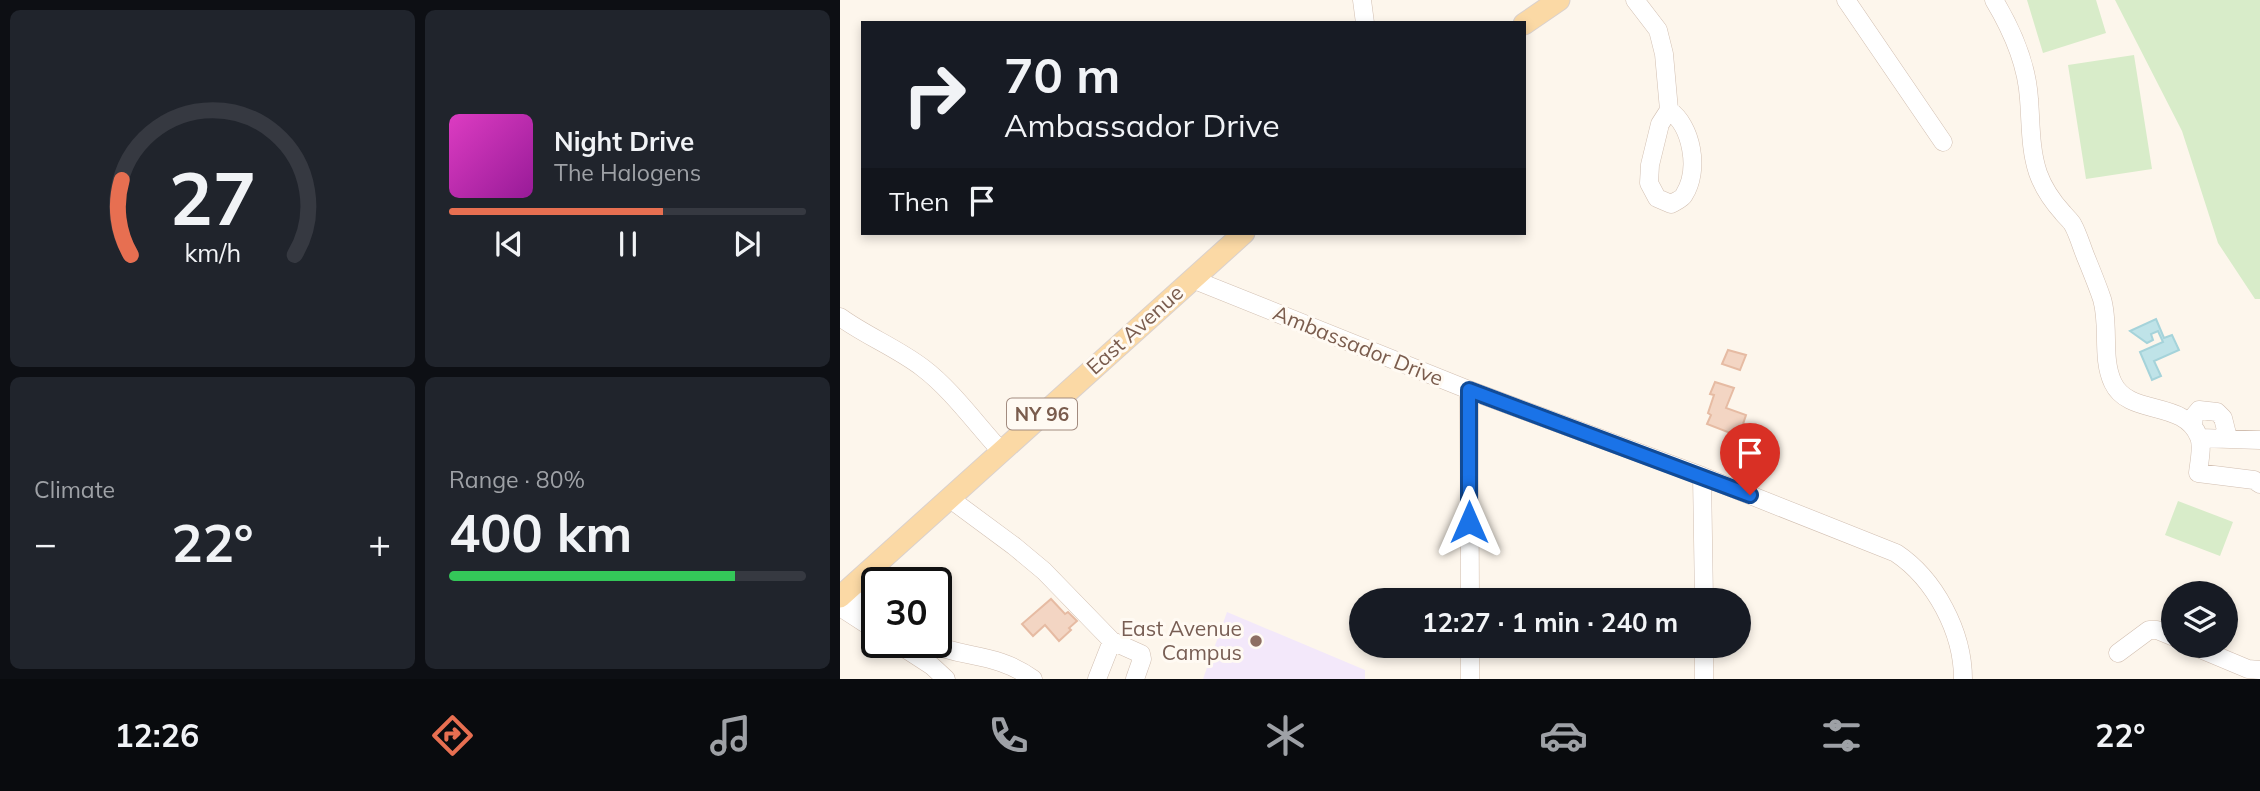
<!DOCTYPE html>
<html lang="en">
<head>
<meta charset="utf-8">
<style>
  :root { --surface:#171b24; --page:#20242c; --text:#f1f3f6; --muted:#9ea1a6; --line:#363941; --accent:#e76f51 }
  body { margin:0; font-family:Mulish,sans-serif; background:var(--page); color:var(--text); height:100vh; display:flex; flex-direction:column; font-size:26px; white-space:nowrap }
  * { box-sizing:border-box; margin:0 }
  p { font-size:23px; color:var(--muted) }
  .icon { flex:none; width:38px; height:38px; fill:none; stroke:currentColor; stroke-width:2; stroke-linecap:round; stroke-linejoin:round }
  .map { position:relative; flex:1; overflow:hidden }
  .drawer { display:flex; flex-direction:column; gap:10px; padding:10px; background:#0d0f14; width:840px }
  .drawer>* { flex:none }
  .guide { position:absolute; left:21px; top:21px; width:665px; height:214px; border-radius:0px; box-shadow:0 4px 10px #0003; background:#171b24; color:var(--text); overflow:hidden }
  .fabs { position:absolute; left:1321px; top:581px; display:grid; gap:14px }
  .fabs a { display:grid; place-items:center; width:77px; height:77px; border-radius:50%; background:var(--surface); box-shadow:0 4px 10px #0003; font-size:35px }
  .speed { position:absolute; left:21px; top:567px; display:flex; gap:14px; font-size:35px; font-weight:700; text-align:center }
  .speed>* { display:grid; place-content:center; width:91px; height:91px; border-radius:50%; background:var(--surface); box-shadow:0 4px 10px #0003; line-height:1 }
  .speed .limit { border:4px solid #111; border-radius:10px; background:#fff; color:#111 }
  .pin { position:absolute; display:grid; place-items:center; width:60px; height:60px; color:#fff; margin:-72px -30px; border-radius:50% 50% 50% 0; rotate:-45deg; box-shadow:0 0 7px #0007 }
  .pin .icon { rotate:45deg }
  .me { position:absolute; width:77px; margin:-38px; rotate:0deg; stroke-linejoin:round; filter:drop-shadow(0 0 5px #0008) }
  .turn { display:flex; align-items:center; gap:24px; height:147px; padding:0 28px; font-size:32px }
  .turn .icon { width:91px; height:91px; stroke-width:2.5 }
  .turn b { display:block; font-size:49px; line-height:60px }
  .then { display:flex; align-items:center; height:66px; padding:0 28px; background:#0003; gap:14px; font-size:26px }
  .big { font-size:52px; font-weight:700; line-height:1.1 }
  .drawer .widget { flex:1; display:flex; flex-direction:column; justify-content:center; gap:10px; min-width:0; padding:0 24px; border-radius:10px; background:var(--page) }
  .drawer .dial { align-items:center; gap:0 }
  .dial svg { height:182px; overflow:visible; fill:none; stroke:var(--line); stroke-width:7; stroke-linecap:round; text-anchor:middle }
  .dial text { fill:var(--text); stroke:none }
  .song { display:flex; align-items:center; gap:21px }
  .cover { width:84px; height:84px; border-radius:10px; background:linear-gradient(135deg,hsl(310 70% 55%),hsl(300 70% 35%)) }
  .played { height:7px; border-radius:4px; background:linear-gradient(90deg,var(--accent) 60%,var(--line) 60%) }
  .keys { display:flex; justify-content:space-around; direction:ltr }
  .heat { display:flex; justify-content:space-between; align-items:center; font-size:38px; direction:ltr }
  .charge { height:10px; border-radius:5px; background:linear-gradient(90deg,#34c759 80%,var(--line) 0) }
  .drawer .tiles { flex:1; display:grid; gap:10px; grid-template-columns:repeat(2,1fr) }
  .trip { position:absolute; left:509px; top:588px; width:402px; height:70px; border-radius:35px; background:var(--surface); box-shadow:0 4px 10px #0003; font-weight:700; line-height:70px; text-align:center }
  .menu { display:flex; height:112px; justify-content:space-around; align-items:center; background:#090b0e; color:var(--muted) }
  .menu .icon { width:49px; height:49px }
  .menu .selected { color:var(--accent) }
  .menu b { font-size:32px; color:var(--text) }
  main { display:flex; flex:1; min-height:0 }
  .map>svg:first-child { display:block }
  .education { fill:#f3e8fa }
  .green { fill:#d8ecc9 }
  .water { fill:#bfe3e8; stroke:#a5d3da; stroke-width:2 }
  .building { fill:#f3d5c3; stroke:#e6bba3; stroke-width:2 }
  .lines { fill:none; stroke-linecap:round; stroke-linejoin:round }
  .minor-casing { stroke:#d1beb0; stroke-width:19 }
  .major-casing { stroke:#dad1cd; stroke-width:23 }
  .minor { stroke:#fff; stroke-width:18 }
  .major { stroke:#fbd9a5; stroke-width:21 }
  .route-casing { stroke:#114b97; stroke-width:18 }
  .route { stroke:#1a73e8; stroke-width:12 }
  .education-dot { fill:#8d6e63; stroke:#fffaf3; stroke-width:2.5 }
  .labels { text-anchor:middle; stroke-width:6; stroke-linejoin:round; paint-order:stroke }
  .shield { fill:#fffaf3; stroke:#a28b7f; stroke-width:2 }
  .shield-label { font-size:19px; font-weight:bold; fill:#7a5c4d }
  .street-label { font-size:21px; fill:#7a5c4d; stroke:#fffaf3 }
  .education-label { font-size:21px; fill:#785e54; stroke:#fffaf3; text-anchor:end }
</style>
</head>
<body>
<main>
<section class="drawer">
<div class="tiles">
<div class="widget dial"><svg viewBox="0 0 100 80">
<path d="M14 69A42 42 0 1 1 86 69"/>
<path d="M14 69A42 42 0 0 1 10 36" stroke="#e76f51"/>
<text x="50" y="56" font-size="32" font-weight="700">27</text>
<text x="50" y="72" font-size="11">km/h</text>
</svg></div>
<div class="widget">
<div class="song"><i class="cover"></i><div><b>Night Drive</b><p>The Halogens</p></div></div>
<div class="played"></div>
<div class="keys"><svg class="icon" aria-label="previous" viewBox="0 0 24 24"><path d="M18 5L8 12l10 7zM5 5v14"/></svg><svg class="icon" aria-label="pause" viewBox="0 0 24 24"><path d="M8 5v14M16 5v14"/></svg><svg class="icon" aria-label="next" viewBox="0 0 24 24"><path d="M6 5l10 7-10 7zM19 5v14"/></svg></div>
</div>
<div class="widget"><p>Climate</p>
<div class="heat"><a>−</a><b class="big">22°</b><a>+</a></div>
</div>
<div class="widget"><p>Range · 80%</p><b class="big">400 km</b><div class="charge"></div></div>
</div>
</section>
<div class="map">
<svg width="1420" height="679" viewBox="0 0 1420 679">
  <rect width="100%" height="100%" fill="#fdf6ec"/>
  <!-- education -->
  <path class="education" d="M387,612L525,670V679H363Z"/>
  <!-- green -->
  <path class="green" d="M1187,0H1256L1266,33L1203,53Z
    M1275,0H1420V299H1415L1378,243L1342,131Z
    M1294,55L1312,169L1246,179L1228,65Z
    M1338,501L1393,522L1380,556L1325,535Z"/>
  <!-- water -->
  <path class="water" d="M1316,319L1324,338L1332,335L1339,350L1314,361L1321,376L1312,380L1300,352L1323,342L1318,331L1311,334L1313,340L1307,343L1290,331Z"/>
  <!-- building -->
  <path class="building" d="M888,350L906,355L900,370L882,364Z
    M875,382L894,388L886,408L906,415L903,424L908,425L903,438L867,424L871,415L868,413L874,395L870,394Z
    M211,599L225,614L228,612L237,621L229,628L231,630L219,641L205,625L193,636L182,624Z"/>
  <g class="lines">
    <defs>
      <path id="minor" d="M522,0L525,23
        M795,0L818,30L824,54L829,110L820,124L810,165L809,183L817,198L831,204C836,201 842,199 844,195C860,170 852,126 829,110
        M1006,0L1103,142
        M1154,0C1172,30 1187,64 1189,99C1191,124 1190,149 1198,173C1203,187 1213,202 1223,213C1226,217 1231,221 1233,225C1238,234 1241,245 1245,255C1251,270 1257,284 1262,299C1270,326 1261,358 1273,383C1289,417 1344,399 1359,437C1363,446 1359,463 1358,473L1414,480L1420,484
        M352,279L629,390L862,476L1056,553C1095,579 1123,632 1123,679
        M0,317C26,336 57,348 83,368C111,389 137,425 161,451
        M629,390L630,600
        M1353,427L1354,416L1359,410L1377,412L1383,418L1388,438
        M1360,438L1420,440
        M862,476L864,600
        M109,498L174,546L204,571L272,641L301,654L302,659L295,679
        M4,593L37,613
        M0,607L37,631
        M55,642L92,666L106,679
        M86,642C124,659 156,652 193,679
        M630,646V679
        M864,646V679
        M1353,646L1408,669L1420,670
        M1278,653L1309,630H1317L1334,637
        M257,679L272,641"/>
      <path id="major" d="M684,24L719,0
        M0,597L404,233"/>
    </defs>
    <!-- minor casing -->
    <use href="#minor" class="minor-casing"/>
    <!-- major casing -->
    <use href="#major" class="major-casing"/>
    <!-- minor -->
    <use href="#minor" class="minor"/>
    <!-- major -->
    <use href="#major" class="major"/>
  </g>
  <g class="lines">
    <defs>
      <path id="route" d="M629,522V390L910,495"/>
    </defs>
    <!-- route casing -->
    <use href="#route" class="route-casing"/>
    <!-- route -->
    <use href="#route" class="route"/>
  </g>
  <!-- markers -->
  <circle class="education-dot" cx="416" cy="641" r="7"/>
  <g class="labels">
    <!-- shield labels -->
    <rect class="shield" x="167" y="398.5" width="70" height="31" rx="5"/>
    <g class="shield-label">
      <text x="202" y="421">NY 96</text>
    </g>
    <!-- street labels -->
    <g class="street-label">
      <text transform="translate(295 330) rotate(-42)" y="7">East Avenue</text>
      <text transform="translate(518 346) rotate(22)" y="7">Ambassador Drive</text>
    </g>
    <!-- education labels -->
    <g class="education-label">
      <text x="402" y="636">East Avenue<tspan x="402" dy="24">Campus</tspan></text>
    </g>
  </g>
</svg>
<div class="fabs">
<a><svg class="icon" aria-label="layers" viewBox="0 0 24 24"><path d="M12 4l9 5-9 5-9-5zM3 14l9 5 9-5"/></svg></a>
</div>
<div class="speed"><div class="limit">30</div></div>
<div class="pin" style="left:910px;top:495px;background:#d93025"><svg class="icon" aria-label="arrive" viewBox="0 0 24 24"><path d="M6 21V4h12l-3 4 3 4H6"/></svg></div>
<svg class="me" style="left:629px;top:522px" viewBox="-20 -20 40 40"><path d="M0-17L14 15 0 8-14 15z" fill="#1a73e8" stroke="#fff" stroke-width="4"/></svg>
<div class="trip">12:27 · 1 min · 240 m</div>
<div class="guide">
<div class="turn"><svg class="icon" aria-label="right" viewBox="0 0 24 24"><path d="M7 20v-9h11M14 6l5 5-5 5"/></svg><div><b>70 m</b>Ambassador Drive</div></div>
<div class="then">Then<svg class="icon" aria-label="arrive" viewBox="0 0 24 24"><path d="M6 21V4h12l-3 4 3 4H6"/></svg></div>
</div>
</div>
</main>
<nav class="menu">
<b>12:26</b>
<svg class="icon selected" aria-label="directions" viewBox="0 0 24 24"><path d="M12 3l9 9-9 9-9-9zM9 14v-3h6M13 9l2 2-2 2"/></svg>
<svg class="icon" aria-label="music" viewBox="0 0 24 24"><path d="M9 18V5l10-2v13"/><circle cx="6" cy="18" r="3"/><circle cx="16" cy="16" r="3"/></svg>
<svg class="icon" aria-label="phone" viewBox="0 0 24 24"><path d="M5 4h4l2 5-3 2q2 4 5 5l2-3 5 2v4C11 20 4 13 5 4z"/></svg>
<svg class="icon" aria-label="climate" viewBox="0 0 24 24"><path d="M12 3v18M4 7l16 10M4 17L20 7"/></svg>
<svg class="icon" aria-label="car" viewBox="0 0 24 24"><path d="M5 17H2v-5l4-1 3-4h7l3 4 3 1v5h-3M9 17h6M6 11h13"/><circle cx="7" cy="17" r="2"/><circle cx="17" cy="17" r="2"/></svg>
<svg class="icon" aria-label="filters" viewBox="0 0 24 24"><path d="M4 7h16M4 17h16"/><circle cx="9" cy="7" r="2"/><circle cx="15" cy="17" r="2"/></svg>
<b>22°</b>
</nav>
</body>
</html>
